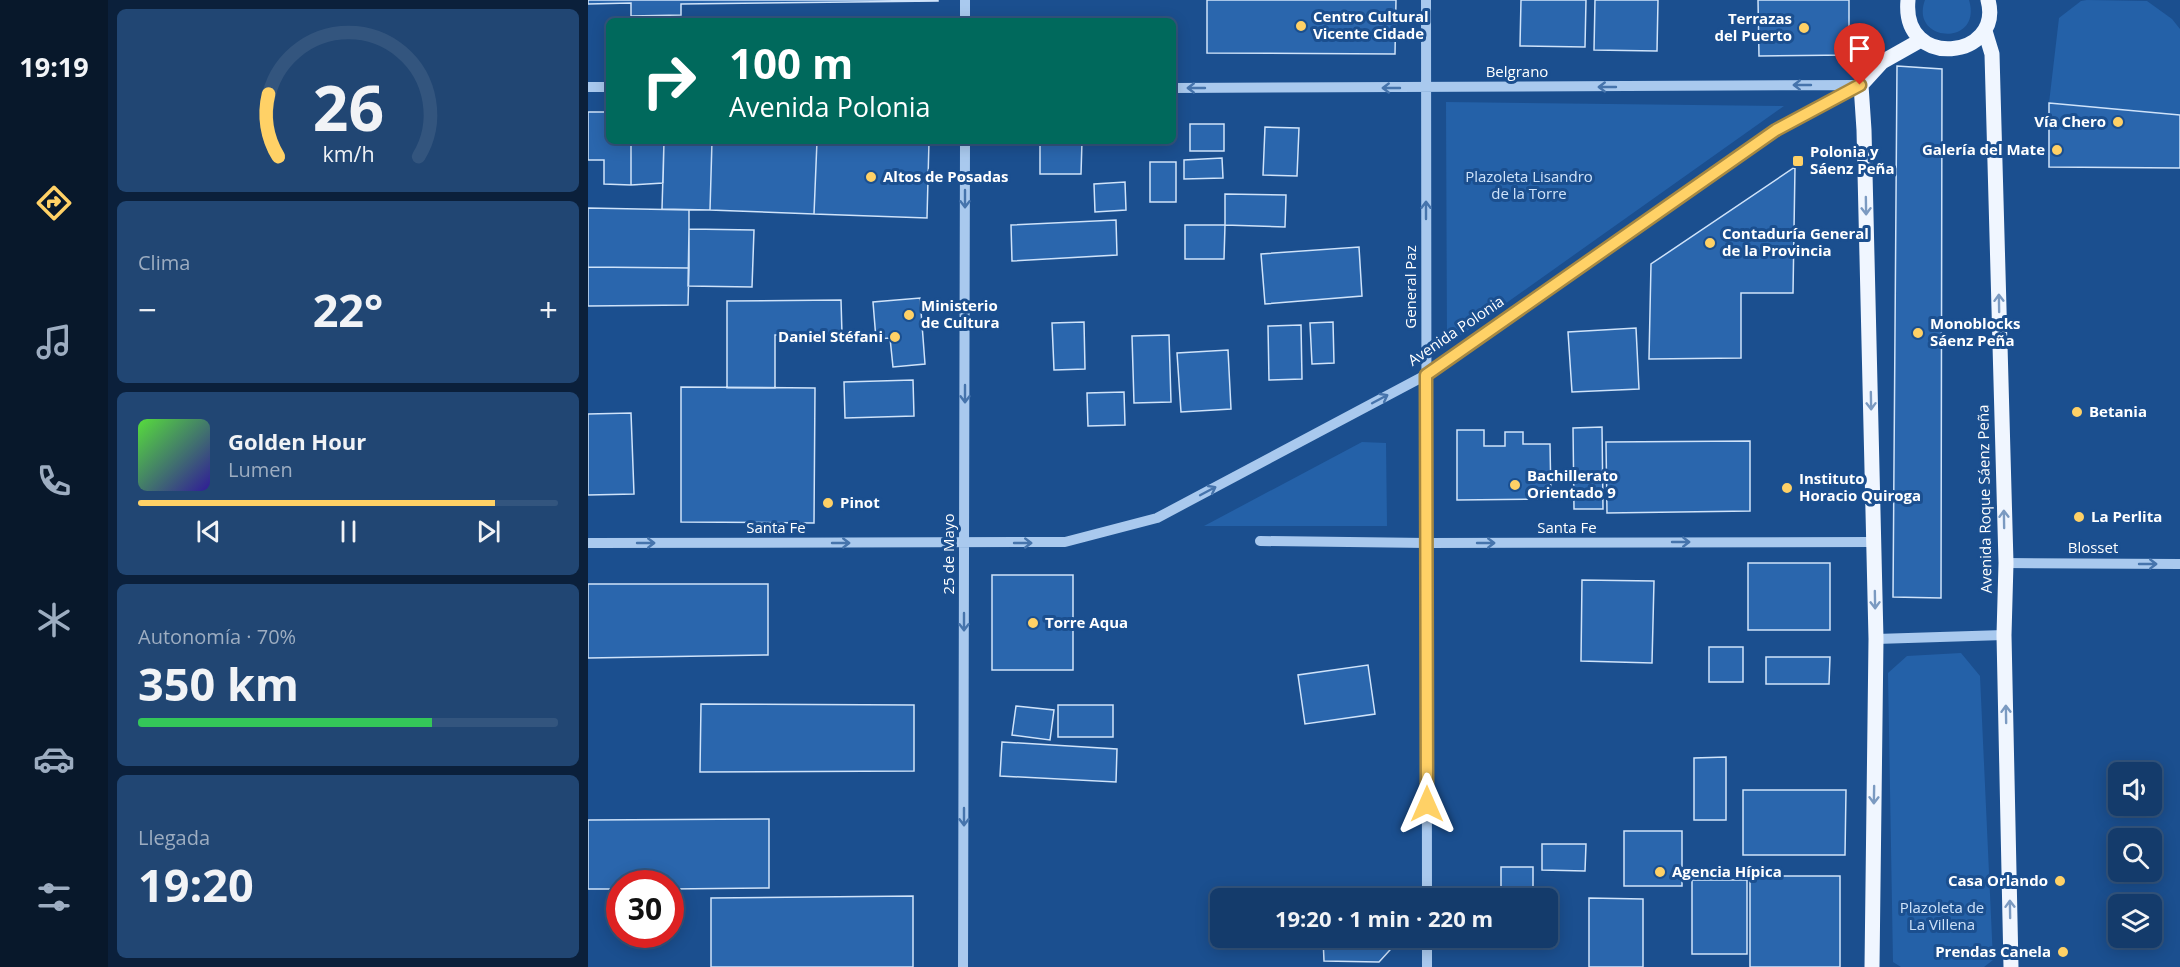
<!DOCTYPE html>
<html lang="es">
<head>
<meta charset="utf-8">
<style>
  :root { --surface:#143b6b; --page:#214673; --text:#f1f3f6; --muted:#9dadc1; --line:#33557e; --accent:#ffd166 }
  body { margin:0; font-family:"Open Sans",sans-serif; background:var(--page); color:var(--text); height:100vh; display:flex; flex-direction:column; font-size:22px; white-space:nowrap }
  * { box-sizing:border-box; margin:0 }
  p { font-size:20px; color:var(--muted) }
  .icon { flex:none; width:33px; height:33px; fill:none; stroke:currentColor; stroke-width:2; stroke-linecap:round; stroke-linejoin:round }
  .map { position:relative; flex:1; overflow:hidden }
  .details { display:flex; flex-direction:column; gap:9px; padding:9px; background:#0b203b; width:480px }
  .details>* { flex:none }
  .top-card { position:absolute; left:18px; top:18px; width:570px; height:126px; border-radius:9px; box-shadow:0 3px 15px #0003,0 0 0 2px var(--line); background:#00695c; color:#fff; overflow:hidden }
  .buttons { position:absolute; left:1520px; top:762px; display:grid; gap:12px }
  .buttons a { display:grid; place-items:center; width:54px; height:54px; border-radius:9px; background:var(--surface); box-shadow:0 3px 15px #0003,0 0 0 2px var(--line); font-size:30px }
  .speed { position:absolute; left:18px; top:870px; display:flex; gap:12px; font-size:30px; font-weight:700; text-align:center }
  .speed>* { display:grid; place-content:center; width:78px; height:78px; border-radius:50%; background:var(--surface); box-shadow:0 3px 15px #0003,0 0 0 2px var(--line); line-height:1 }
  .speed .limit { border:9px solid #d22; background:#fff; color:#111 }
  .pin { position:absolute; display:grid; place-items:center; width:51px; height:51px; color:#fff; margin:-62px -26px; border-radius:50% 50% 50% 0; rotate:-45deg; box-shadow:0 0 6px #0007 }
  .pin .icon { rotate:45deg }
  .me { position:absolute; width:66px; margin:-33px; rotate:0deg; stroke-linejoin:round; filter:drop-shadow(0 0 4px #0008) }
  .turn { display:flex; align-items:center; gap:21px; height:126px; padding:0 24px; font-size:27px }
  .turn .icon { width:78px; height:78px; stroke-width:2.5 }
  .turn b { display:block; font-size:42px; line-height:51px }
  .big { font-size:45px; font-weight:700; line-height:1.1 }
  .details .card { flex:1; display:flex; flex-direction:column; justify-content:center; gap:9px; min-width:0; padding:0 21px; border-radius:9px; background:var(--page) }
  .details .dial { align-items:center; gap:0 }
  .dial svg { height:156px; overflow:visible; fill:none; stroke:var(--line); stroke-width:7; stroke-linecap:round; text-anchor:middle }
  .dial text { fill:var(--text); stroke:none }
  .song { display:flex; align-items:center; gap:18px }
  .cover { width:72px; height:72px; border-radius:9px; background:linear-gradient(135deg,hsl(110 70% 55%),hsl(250 70% 35%)) }
  .played { height:6px; border-radius:3px; background:linear-gradient(90deg,var(--accent) 85%,var(--line) 85%) }
  .keys { display:flex; justify-content:space-around; direction:ltr }
  .heat { display:flex; justify-content:space-between; align-items:center; font-size:33px; direction:ltr }
  .charge { height:9px; border-radius:4px; background:linear-gradient(90deg,#34c759 70%,var(--line) 0) }
  .trip { position:absolute; left:622px; top:888px; width:348px; height:60px; border-radius:9px; background:var(--surface); box-shadow:0 3px 15px #0003,0 0 0 2px var(--line); font-weight:700; line-height:60px; text-align:center }
  main { display:flex; flex:1; min-height:0 }
  .menu { display:flex; flex-direction:column; width:108px; justify-content:space-around; align-items:center; background:#08182b; color:var(--muted) }
  .menu .icon { width:42px; height:42px }
  .menu .current { color:var(--accent) }
  .menu b { font-size:27px; color:var(--text) }
  .map>svg:first-child { display:block }
  .green { fill:#2461a8 }
  .building { fill:#2a66ad; stroke:#cfe3fa; stroke-width:1.5 }
  .lines { fill:none; stroke-linecap:round; stroke-linejoin:round }
  .minor { stroke:#a9c9ee; stroke-width:10 }
  .major { stroke:#f0f6ff; stroke-width:15 }
  .oneway { stroke:#4674ac }
  .oneway2 { stroke:#7b9ac1 }
  .route-casing { stroke:#a68842; stroke-width:15 }
  .route { stroke:#ffd166; stroke-width:10 }
  .poi-dot { fill:#ffd166; stroke:#1b4f8f; stroke-width:2 }
  .labels { text-anchor:middle; stroke-width:6; stroke-linejoin:round; paint-order:stroke }
  .poi-label { font-size:15px; font-weight:bold; fill:#fff; stroke:#1b4f8f; text-anchor:start }
  .street-label { font-size:15px; fill:#fff; stroke:#1b4f8f }
  .park-label { font-size:15px; fill:#cfe3fa; stroke:#1b4f8f }
</style>
</head>
<body>
<main>
<nav class="menu">
<b>19:19</b>
<svg class="icon current" aria-label="directions" viewBox="0 0 24 24"><path d="M12 3l9 9-9 9-9-9zM9 14v-3h6M13 9l2 2-2 2"/></svg>
<svg class="icon" aria-label="music" viewBox="0 0 24 24"><path d="M9 18V5l10-2v13"/><circle cx="6" cy="18" r="3"/><circle cx="16" cy="16" r="3"/></svg>
<svg class="icon" aria-label="phone" viewBox="0 0 24 24"><path d="M5 4h4l2 5-3 2q2 4 5 5l2-3 5 2v4C11 20 4 13 5 4z"/></svg>
<svg class="icon" aria-label="climate" viewBox="0 0 24 24"><path d="M12 3v18M4 7l16 10M4 17L20 7"/></svg>
<svg class="icon" aria-label="car" viewBox="0 0 24 24"><path d="M5 17H2v-5l4-1 3-4h7l3 4 3 1v5h-3M9 17h6M6 11h13"/><circle cx="7" cy="17" r="2"/><circle cx="17" cy="17" r="2"/></svg>
<svg class="icon" aria-label="filters" viewBox="0 0 24 24"><path d="M4 7h16M4 17h16"/><circle cx="9" cy="7" r="2"/><circle cx="15" cy="17" r="2"/></svg>
</nav>
<section class="details">
<div class="card dial"><svg viewBox="0 0 100 80">
<path d="M14 69A42 42 0 1 1 86 69"/>
<path d="M14 69A42 42 0 0 1 9 37" stroke="#ffd166"/>
<text x="50" y="56" font-size="32" font-weight="700">26</text>
<text x="50" y="72" font-size="11">km/h</text>
</svg></div>
<div class="card"><p>Clima</p>
<div class="heat"><a>−</a><b class="big">22°</b><a>+</a></div>
</div>
<div class="card">
<div class="song"><i class="cover"></i><div><b>Golden Hour</b><p>Lumen</p></div></div>
<div class="played"></div>
<div class="keys"><svg class="icon" aria-label="previous" viewBox="0 0 24 24"><path d="M18 5L8 12l10 7zM5 5v14"/></svg><svg class="icon" aria-label="pause" viewBox="0 0 24 24"><path d="M8 5v14M16 5v14"/></svg><svg class="icon" aria-label="next" viewBox="0 0 24 24"><path d="M6 5l10 7-10 7zM19 5v14"/></svg></div>
</div>
<div class="card"><p>Autonomía · 70%</p><b class="big">350 km</b><div class="charge"></div></div>
<div class="card"><p>Llegada</p><b class="big">19:20</b></div>
</section>
<div class="map">
<svg width="1592" height="967" viewBox="0 0 1592 967">
  <rect width="100%" height="100%" fill="#1b4f8f"/>
  <!-- green -->
  <path class="green" d="M1337,0H1381C1395,47 1321,43 1337,0Z
    M1499,0L1559,1L1584,19L1592,29V115L1461,103L1471,18L1493,1Z
    M858,102L1196,106L859,345Z
    M774,442L798,443L799,526H616Z
    M1373,653L1392,676L1405,960L1396,967H1313L1305,962L1300,673L1319,656Z"/>
  <!-- building -->
  <path class="building" d="M0,0H350V1L93,4V15L43,16V3L0,4Z
    M619,0H808L807,54L619,53Z
    M933,0H998L997,47L932,46Z
    M1007,0H1070L1069,51L1006,50Z
    M1170,0H1261V55L1171,56Z
    M1309,66L1354,69L1353,598L1305,597Z
    M1461,103L1592,115V168L1461,167Z
    M0,112H21V141H43V185L16,184V160H0Z
    M602,124H636V151H602Z
    M677,127L711,128L709,176L675,175Z
    M43,141H76L75,183L43,185Z
    M76,141H124L122,210L74,209Z
    M124,141H229L226,214L122,210Z
    M229,141H341L339,218L226,214Z
    M452,141H494L493,174H452Z
    M634,158L635,178L596,179V160Z
    M562,162H588V202H562Z
    M1207,167L1205,293H1153V358L1061,359L1063,264Z
    M537,182L538,210L507,212L506,184Z
    M637,194L698,195L697,227L637,225Z
    M0,208L101,210V268L0,267Z
    M528,220L529,255L424,261L423,225Z
    M597,225H637L636,259H597Z
    M101,229L166,230L164,287L100,286Z
    M771,247L774,296L677,304L673,254Z
    M0,267L101,268L100,305L0,306Z
    M332,298L337,364L305,367L302,338L288,339L285,302Z
    M253,300L254,334L187,335V388H139V301Z
    M496,322L497,369L466,370L464,323Z
    M745,322L746,363L724,364L722,323Z
    M713,325L714,379L681,380L680,326Z
    M1048,328L1051,389L984,392L980,332Z
    M581,335L583,402L546,403L544,336Z
    M640,350L643,409L593,412L589,353Z
    M325,380L326,416L257,418L256,382Z
    M93,387L227,388L226,523L93,522Z
    M536,392L537,425L500,426L499,393Z
    M43,413L46,494L0,495V414Z
    M1014,427L1015,509H986L985,428Z
    M869,430H896V446H917V432H935V444H962L963,499L869,500Z
    M1162,441V511L1019,513L1018,442Z
    M1160,563H1242V630H1160Z
    M404,575H485V670H404Z
    M994,580L1066,581L1064,663L993,661Z
    M0,584H180V655L0,658Z
    M1121,647H1155V682H1121Z
    M1178,657H1242L1241,684H1178Z
    M780,665L787,714L717,724L710,675Z
    M113,704L326,705V771L112,772Z
    M470,705H525V737H470Z
    M428,706L466,710L462,740L424,735Z
    M414,742L529,749L528,782L412,776Z
    M1138,757V820H1106V758Z
    M1155,790H1258L1257,855H1155Z
    M181,819V888L82,889V884H32V889H0V820Z
    M1036,831H1094V886H1036Z
    M954,844H998L997,871L954,870Z
    M913,867H945V898H913Z
    M1162,876H1252V967H1162Z
    M1104,880H1159V954H1104Z
    M325,896V967H123V898Z
    M1001,898L1055,899V967H1001Z
    M735,938H812V939L791,962L736,961Z"/>
  <g class="lines">
    <!-- minor -->
    <path class="minor" d="M838,0L839,898
      M377,21V0
      M0,87H21
      M585,88L1269,85
      M672,541L839,543L1286,542
      M0,543L477,542L569,518L838,375L1188,130L1273,85
      M1418,563L1592,564
      M1288,639L1416,635
      M839,938V967
      M375,967L377,141"/>
    <!-- major -->
    <path class="major" d="M1320,0C1313,71 1416,59 1400,0
      M1397,31L1404,54L1418,563L1416,635L1423,967
      M1284,967L1288,639L1276,130L1273,85L1294,62L1333,40"/>
  </g>
  <!-- one-way arrows -->
  <defs><path id="oneway-shaft" d="M-6 0H5M1.5-3L5.5 0L1.5 3" fill="none" stroke-width="1.6" stroke-linecap="round" stroke-linejoin="round" transform="scale(1.5)"/></defs>
  <g class="oneway">
    <use href="#oneway-shaft" transform="translate(1214 85) rotate(180)"/>
    <use href="#oneway-shaft" transform="translate(1019 87) rotate(180)"/>
    <use href="#oneway-shaft" transform="translate(608 88) rotate(180)"/>
    <use href="#oneway-shaft" transform="translate(803 88) rotate(180)"/>
    <use href="#oneway-shaft" transform="translate(377 199) rotate(90)"/>
    <use href="#oneway-shaft" transform="translate(838 210) rotate(-90)"/>
    <use href="#oneway-shaft" transform="translate(377 394) rotate(90)"/>
    <use href="#oneway-shaft" transform="translate(792 399) rotate(-28)"/>
    <use href="#oneway-shaft" transform="translate(620 491) rotate(-28)"/>
    <use href="#oneway-shaft" transform="translate(1093 542)"/>
    <use href="#oneway-shaft" transform="translate(58 543)"/>
    <use href="#oneway-shaft" transform="translate(253 543)"/>
    <use href="#oneway-shaft" transform="translate(435 543)"/>
    <use href="#oneway-shaft" transform="translate(898 543)"/>
    <use href="#oneway-shaft" transform="translate(1560 564)"/>
    <use href="#oneway-shaft" transform="translate(376 622) rotate(90)"/>
    <use href="#oneway-shaft" transform="translate(376 817) rotate(90)"/>
  </g>
  <g class="oneway2">
    <use href="#oneway-shaft" transform="translate(1278 206) rotate(89)"/>
    <use href="#oneway-shaft" transform="translate(1411 303) rotate(-91)"/>
    <use href="#oneway-shaft" transform="translate(1283 401) rotate(89)"/>
    <use href="#oneway-shaft" transform="translate(1416 519) rotate(-91)"/>
    <use href="#oneway-shaft" transform="translate(1287 600) rotate(89)"/>
    <use href="#oneway-shaft" transform="translate(1418 714) rotate(-91)"/>
    <use href="#oneway-shaft" transform="translate(1286 795) rotate(91)"/>
    <use href="#oneway-shaft" transform="translate(1422 909) rotate(-91)"/>
  </g>
  <g class="lines">
    <defs>
      <path id="route" d="M839,804L838,375L1188,130L1272,85"/>
    </defs>
    <!-- route casing -->
    <use href="#route" class="route-casing"/>
    <!-- route -->
    <use href="#route" class="route"/>
  </g>
  <!-- markers -->
  <g class="poi-dot">
    <circle cx="713" cy="26" r="6"/>
    <circle cx="1216" cy="28" r="6"/>
    <circle cx="1530" cy="122" r="6"/>
    <circle cx="1469" cy="150" r="6"/>
    <rect x="1204" y="155" width="12" height="12" rx="3"/>
    <circle cx="283" cy="177" r="6"/>
    <circle cx="1122" cy="243" r="6"/>
    <circle cx="321" cy="315" r="6"/>
    <circle cx="1330" cy="333" r="6"/>
    <circle cx="307" cy="337" r="6"/>
    <circle cx="1489" cy="412" r="6"/>
    <circle cx="927" cy="485" r="6"/>
    <circle cx="1199" cy="488" r="6"/>
    <circle cx="240" cy="503" r="6"/>
    <circle cx="1491" cy="517" r="6"/>
    <circle cx="445" cy="623" r="6"/>
    <circle cx="1072" cy="872" r="6"/>
    <circle cx="1472" cy="881" r="6"/>
    <circle cx="1475" cy="952" r="6"/>
  </g>
  <g class="labels">
    <!-- poi labels -->
    <g class="poi-label">
      <text x="725" y="22">Centro Cultural<tspan x="725" dy="17">Vicente Cidade</tspan></text>
      <text x="1204" y="24" text-anchor="end">Terrazas<tspan x="1204" dy="17">del Puerto</tspan></text>
      <text x="1518" y="127" text-anchor="end">Vía Chero</text>
      <text x="1457" y="155" text-anchor="end">Galería del Mate</text>
      <text x="1222" y="157">Polonia y<tspan x="1222" dy="17">Sáenz Peña</tspan></text>
      <text x="295" y="182">Altos de Posadas</text>
      <text x="1134" y="239">Contaduría General<tspan x="1134" dy="17">de la Provincia</tspan></text>
      <text x="333" y="311">Ministerio<tspan x="333" dy="17">de Cultura</tspan></text>
      <text x="1342" y="329">Monoblocks<tspan x="1342" dy="17">Sáenz Peña</tspan></text>
      <text x="295" y="342" text-anchor="end">Daniel Stéfani</text>
      <text x="1501" y="417">Betania</text>
      <text x="939" y="481">Bachillerato<tspan x="939" dy="17">Orientado 9</tspan></text>
      <text x="1211" y="484">Instituto<tspan x="1211" dy="17">Horacio Quiroga</tspan></text>
      <text x="252" y="508">Pinot</text>
      <text x="1503" y="522">La Perlita</text>
      <text x="457" y="628">Torre Aqua</text>
      <text x="1084" y="877">Agencia Hípica</text>
      <text x="1460" y="886" text-anchor="end">Casa Orlando</text>
      <text x="1463" y="957" text-anchor="end">Prendas Canela</text>
    </g>
    <!-- street labels -->
    <g class="street-label">
      <text x="929" y="77">Belgrano</text>
      <text transform="translate(823 287) rotate(-90)" y="5">General Paz</text>
      <text transform="translate(868 331) rotate(-34)" y="5">Avenida Polonia</text>
      <text transform="translate(1397 499) rotate(-91)" y="5">Avenida Roque Sáenz Peña</text>
      <text x="188" y="533">Santa Fe</text>
      <text x="979" y="533">Santa Fe</text>
      <text x="1505" y="553">Blosset</text>
      <text transform="translate(361 554) rotate(-90)" y="5">25 de Mayo</text>
    </g>
    <!-- park labels -->
    <g class="park-label">
      <text x="941" y="182">Plazoleta Lisandro<tspan x="941" dy="17">de la Torre</tspan></text>
      <text x="1354" y="913">Plazoleta de<tspan x="1354" dy="17">La Villena</tspan></text>
    </g>
  </g>
</svg>
<div class="buttons">
<a><svg class="icon" aria-label="sound" viewBox="0 0 24 24"><path d="M4 9h4l5-4v14l-5-4H4zM17 9q2 3 0 6"/></svg></a>
<a><svg class="icon" aria-label="search" viewBox="0 0 24 24"><circle cx="10" cy="10" r="6"/><path d="M15 15l6 6"/></svg></a>
<a><svg class="icon" aria-label="layers" viewBox="0 0 24 24"><path d="M12 4l9 5-9 5-9-5zM3 14l9 5 9-5"/></svg></a>
</div>
<div class="speed"><div class="limit">30</div></div>
<div class="pin" style="left:1272px;top:85px;background:#d93025"><svg class="icon" aria-label="arrive" viewBox="0 0 24 24"><path d="M6 21V4h12l-3 4 3 4H6"/></svg></div>
<svg class="me" style="left:839px;top:804px" viewBox="-20 -20 40 40"><path d="M0-17L14 15 0 8-14 15z" fill="#ffd166" stroke="#fff" stroke-width="4"/></svg>
<div class="trip">19:20 · 1 min · 220 m</div>
<div class="top-card">
<div class="turn"><svg class="icon" aria-label="right" viewBox="0 0 24 24"><path d="M7 20v-9h11M14 6l5 5-5 5"/></svg><div><b>100 m</b>Avenida Polonia</div></div>
</div>
</div>
</main>
</body>
</html>
